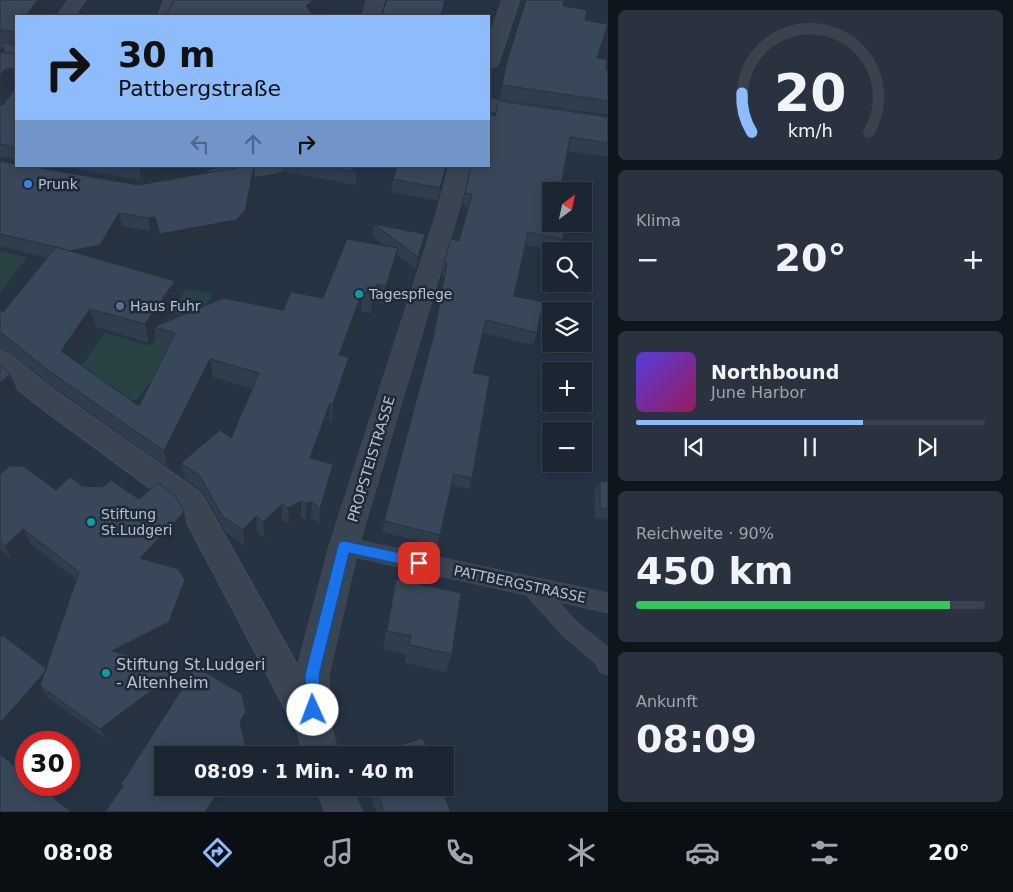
<!DOCTYPE html>
<html lang="de">
<head>
<meta charset="utf-8">
<style>
  :root { --surface:#1c2632; --page:#29323e; --text:#f1f3f6; --muted:#a0a5ac; --line:#3a434d; --accent:#8ebbfb }
  body { margin:0; font-family:"DejaVu Sans",sans-serif; background:var(--page); color:var(--text); height:100vh; display:flex; flex-direction:column; font-size:19px; white-space:nowrap }
  * { box-sizing:border-box; margin:0 }
  p { font-size:16px; color:var(--muted) }
  .icon { flex:none; width:28px; height:28px; fill:none; stroke:currentColor; stroke-width:2; stroke-linecap:round; stroke-linejoin:round }
  .map { position:relative; flex:1; overflow:hidden }
  .panel { display:flex; flex-direction:column; gap:10px; padding:10px; background:#0f151c; width:405px }
  .panel>* { flex:none }
  .guide { position:absolute; left:15px; top:15px; width:475px; height:152px; border-radius:0px; box-shadow:0 2px 12px #0003,0 0 0 1px var(--line); background:#8ebbfb; color:#111; overflow:hidden }
  .needle { width:32px; rotate:33deg }
  .fabs { position:absolute; left:542px; top:182px; display:grid; gap:10px }
  .fabs a { display:grid; place-items:center; width:50px; height:50px; border-radius:0px; background:var(--surface); box-shadow:0 2px 12px #0003,0 0 0 1px var(--line); font-size:25px }
  .speed { position:absolute; left:15px; top:731px; display:flex; gap:10px; font-size:25px; font-weight:700; text-align:center }
  .speed>* { display:grid; place-content:center; width:65px; height:65px; border-radius:50%; background:var(--surface); box-shadow:0 2px 12px #0003,0 0 0 1px var(--line); line-height:1 }
  .speed .limit { border:8px solid #d22; background:#fff; color:#111 }
  .pin { position:absolute; display:grid; place-items:center; width:42px; height:42px; color:#fff; margin:-21px; border-radius:10px; box-shadow:0 2px 8px #0006 }
  .me { position:absolute; width:55px; margin:-28px; rotate:358deg; stroke-linejoin:round; filter:drop-shadow(0 0 4px #0008) }
  .turn { display:flex; align-items:center; gap:18px; height:105px; padding:0 20px; font-size:22px }
  .turn .icon { width:65px; height:65px; stroke-width:2.5 }
  .turn b { display:block; font-size:35px; line-height:42px }
  .lanes { display:flex; align-items:center; height:48px; padding:0 20px; background:#0003; justify-content:center; gap:25px; direction:ltr }
  .lanes .off { opacity:.35 }
  .big { font-size:38px; font-weight:700; line-height:1.1 }
  .panel .tile { flex:1; display:flex; flex-direction:column; justify-content:center; gap:8px; min-width:0; padding:0 18px; border-radius:8px; background:var(--page) }
  .panel .dial { align-items:center; gap:0 }
  .dial svg { height:130px; overflow:visible; fill:none; stroke:var(--line); stroke-width:7; stroke-linecap:round; text-anchor:middle }
  .dial text { fill:var(--text); stroke:none }
  .song { display:flex; align-items:center; gap:15px }
  .cover { width:60px; height:60px; border-radius:8px; background:linear-gradient(135deg,hsl(250 70% 55%),hsl(330 70% 35%)) }
  .played { height:5px; border-radius:2px; background:linear-gradient(90deg,var(--accent) 65%,var(--line) 65%) }
  .keys { display:flex; justify-content:space-around; direction:ltr }
  .heat { display:flex; justify-content:space-between; align-items:center; font-size:28px; direction:ltr }
  .charge { height:8px; border-radius:4px; background:linear-gradient(90deg,#34c759 90%,var(--line) 0) }
  .trip { position:absolute; left:154px; top:746px; width:300px; height:50px; border-radius:0px; background:var(--surface); box-shadow:0 2px 12px #0003,0 0 0 1px var(--line); font-weight:700; line-height:50px; text-align:center }
  .menu { display:flex; height:80px; justify-content:space-around; align-items:center; background:#0b0f14; color:var(--muted) }
  .menu .icon { width:35px; height:35px }
  .menu .active { color:var(--accent) }
  .menu b { font-size:22px; color:var(--text) }
  main { display:flex; flex:1; min-height:0 }
  .map>svg:first-child { display:block }
  .green { fill:#284244 }
  .lines { fill:none; stroke-linecap:round; stroke-linejoin:round }
  .service-casing { stroke:#444e5c; stroke-width:1 }
  .pedestrian-casing { stroke:#444e5c; stroke-width:2 }
  .minor-casing { stroke:#444e5c; stroke-width:1 }
  .service { fill:#3a4553; fill-rule:evenodd }
  .pedestrian { fill:#3a4553; fill-rule:evenodd }
  .minor { fill:#3a4553; fill-rule:evenodd }
  .wall { fill:#303d4d; fill-rule:evenodd }
  .shaded-wall { fill:#27323e }
  .building { fill:#384759; stroke:#27323e }
  .route { fill:#1a73e8; stroke:#114b97 }
  .shop-dot { fill:#3f7fe0; stroke:#1f2a38; stroke-width:2 }
  .culture-dot { fill:#0f9aa8; stroke:#1f2a38; stroke-width:2 }
  .service-dot { fill:#5c6f8a; stroke:#1f2a38; stroke-width:2 }
  .labels { text-anchor:middle; stroke-width:5; stroke-linejoin:round; paint-order:stroke }
  .poi-label { font-size:14px; fill:#b8c0cd; stroke:#1f2a38; text-anchor:start }
  .street-label { font-size:14px; fill:#b8c0cd; stroke:#1f2a38 }
  .near-poi-label { font-size:16px; fill:#b8c0cd; stroke:#1f2a38; text-anchor:start }
</style>
</head>
<body>
<main>
<div class="map">
<svg width="608" height="812" viewBox="0 0 608 812">
  <rect width="100%" height="100%" fill="#263343"/>
  <!-- green -->
  <path class="green" d="M0,251L27,257L0,293Z
    M186,289L212,294L183,344L162,365L137,400H120L80,368L105,333L151,346L160,332L187,318L172,312Z"/>
  <g class="lines">
    <defs>
      <path id="service" d="M164,0H176L170,16H158Z
        M344,537L608,593V613L559,602L577,622L608,647V675L600,672L595,663L563,636L526,595L344,555L337,552L334,546L337,540Z"/>
      <path id="pedestrian" d="M0,351L9,354L54,390L201,493L324,713L329,725L324,737L312,742L300,737L181,511L36,404L0,375Z"/>
      <path id="minor" d="M68,0H86L75,16H57Z
        M367,0H385L380,16H362Z
        M502,0H520L499,63L496,67L489,69V37Z
        M0,44L16,46V58L0,56Z
        M489,99L608,117V129L489,111Z
        M233,166H285L282,171L274,173L218,183L210,181L207,176L210,171Z
        M449,166H471L458,214L359,546L329,675L332,728L339,755H303L296,728L295,675L329,546L436,214Z
        M316,788H352L363,812H325Z"/>
    </defs>
    <!-- service casing -->
    <use href="#service" class="service-casing"/>
    <!-- pedestrian casing -->
    <use href="#pedestrian" class="pedestrian-casing"/>
    <!-- minor casing -->
    <use href="#minor" class="minor-casing"/>
    <!-- service -->
    <use href="#service" class="service"/>
    <!-- pedestrian -->
    <use href="#pedestrian" class="pedestrian"/>
    <!-- minor -->
    <use href="#minor" class="minor"/>
  </g>
  <!-- wall -->
  <path class="wall" d="M0,0H51L39,16H16V45L0,43Z
    M526,0H565L563,6L585,20L597,58L606,70H608V115L499,99L507,61Z
    M5,52L16,54V159L0,157V105L4,104L14,90V82L8,83Z
    M495,116L608,117V157L568,151L551,191L563,239L559,251H555L525,245L514,296L537,333L533,345L482,333L473,373L472,478L469,489L452,485L437,546L382,532L384,521L434,334L444,276H442L444,263L459,241L468,207L462,206L465,193Z
    M0,161L138,185L254,166L255,178L246,224L237,234L162,247L158,230L150,231L122,226L103,259H100L178,300L161,324L283,310L323,298L384,245L373,237L374,224L425,234L423,247L416,269L397,255L396,266L384,304L375,302L371,313L361,311L344,356L349,357L348,375L332,422L329,421L315,460L332,480L319,525L311,517L306,520L301,517L289,524L282,520L265,538L257,532L245,546L225,531L203,492L185,479L181,463L231,438L252,389L213,377L168,468L55,388L10,353L0,350V310L3,312L48,258L0,246ZM96,327L149,343L155,333L158,345L168,348L139,406L73,360Z
    M61,166H220L141,180Z
    M284,166H348L357,172L356,185L284,172Z
    M397,166H447L438,201L391,192L393,179Z
    M0,474L56,490L83,486L139,499L187,527L155,562L188,594L173,635L132,656L184,681L107,740L48,698L44,692L0,743V637L46,668L77,580L31,544L13,561L0,550Z
    M600,481L608,482V520L595,518L594,492Z
    M396,579L452,654L446,672L405,663L406,654L383,649Z
    M368,788H441L451,812H376Z"/>
  <!-- shaded-wall -->
  <path class="shaded-wall" d="M38,0H51L39,16H26Z
    M314,0H324V12L319,16H306V6Z
    M445,0H446L442,16H441Z
    M16,28V41L14,32Z
    M3,46L7,59L0,55V50Z
    M12,68L15,81L8,83L0,94V76L4,70Z
    M142,166H220L141,180L139,167Z
    M254,166L255,178L246,224L237,234L162,247L160,234Z
    M446,166H447L438,201L440,188Z
    M119,213L122,226L103,259L74,264L70,251Z
    M155,217L158,230L150,231L148,218Z
    M425,234L423,247L416,269L418,257Z
    M398,248L396,266L384,304L386,286Z
    M175,281L178,300L158,328L154,327L155,333L149,343L145,324Z
    M377,284L375,302L371,313L373,294Z
    M362,292L361,311L338,373L339,355Z
    M90,309L96,327L67,369L61,351Z
    M349,357L348,375L332,422L333,404Z
    M210,359L213,377L168,468L164,451Z
    M10,374L18,392L0,407V383Z
    M330,403L329,421L310,475V458Z
    M333,464L332,480L319,525L320,509Z
    M301,501V517L289,524L288,508Z
    M312,501L311,517L306,520V504Z
    M282,504V520L265,538L263,522Z
    M184,512L187,527L145,573L140,558Z
    M256,516L257,532L245,546L243,530Z
    M23,529L31,544L13,561L5,546Z
    M185,580L188,594L173,635L118,663L112,651Z
    M47,669L40,686L44,692L0,743V723Z
    M180,669L184,681L107,740L100,729Z
    M246,712L247,722L242,731L240,722Z
    M246,748L247,755H241Z
    M221,788H228L213,812H205Z"/>
  <!-- building -->
  <path class="building" d="M0,0H38L26,16H16V28L14,32L0,30Z
    M174,0H314L306,6L314,16H166Z
    M386,0H445L441,16H382Z
    M526,0H564L563,6L587,10L585,20L608,24L597,58L607,59L606,70H608V101L502,85L507,61Z
    M0,45L3,46L0,50Z
    M0,52L16,54V151H14L12,146L0,144V105L4,104L14,90V70L12,68L4,70L0,76Z
    M498,101L608,117V143L570,137L560,191H551V224H566L563,239L528,232L514,296L543,302L537,333L486,320L473,373L490,376L472,478L454,474L440,535L384,521L434,334L447,263H444L451,239L459,241L472,194L465,193L471,166H489V113L495,116Z
    M0,161L16,164V166H29L138,185L246,166H254L245,211L236,220L160,234L155,217L148,218L119,213L100,245L70,251L56,247L0,234Z
    M326,166H348L357,172Z
    M397,166H446L440,188L393,179Z
    M374,224L425,234L418,257Z
    M347,239L398,248L386,286L377,284L373,294L362,292L339,355L349,357L333,404L330,403L310,458L333,464L320,509L312,501L306,504L301,501L288,508L282,504L263,522L256,516L243,530L222,516L200,476L181,463L220,430L231,438L259,373L210,359L164,451L49,371L3,334L0,333V310L3,312L56,247L175,281L145,324L90,309L61,351L139,406L175,333L154,327L224,298L283,310L291,292L323,298Z
    M0,365L10,374L0,383Z
    M10,466H23L56,490L70,477L83,486L103,487L111,480L139,499L158,483L176,497L184,512L140,558L178,569L185,580L169,622L112,651L180,669L100,729L40,686L79,572L23,529L5,546L0,542V474Z
    M600,481L608,482V509L600,508Z
    M396,579L461,593L452,654L409,645L411,636L387,631Z
    M2,635L46,668L45,672L0,723V637Z
    M196,667L242,694L246,712L240,722L246,748L241,755H162V788H221L205,812H105L123,786L121,784Z
    M423,738L429,755H368Z
    M0,754L26,775V785H38L71,812H0Z
    M376,788H441L451,812H384Z"/>
  <!-- route -->
  <path class="route" d="M344,541L419,557L424,558L426,563L424,567L419,568L349,553L319,675L321,710L318,715L313,717L308,715L306,710L305,675L338,546L340,542Z"/>
  <!-- markers -->
  <circle class="shop-dot" cx="28" cy="184" r="5"/>
  <g class="culture-dot">
    <circle cx="359" cy="294" r="5"/>
    <circle cx="91" cy="522" r="5"/>
    <circle cx="106" cy="673" r="5"/>
  </g>
  <circle class="service-dot" cx="120" cy="306" r="5"/>
  <g class="labels">
    <!-- poi labels -->
    <g class="poi-label">
      <text x="38" y="189">Prunk</text>
      <text x="369" y="299">Tagespflege</text>
      <text x="130" y="311">Haus Fuhr</text>
      <text x="101" y="519">Stiftung<tspan x="101" dy="16">St.Ludgeri</tspan></text>
    </g>
    <!-- street labels -->
    <g class="street-label">
      <text transform="translate(371 459) rotate(-73)" y="5">PROPSTEISTRASSE</text>
      <text transform="translate(520 584) rotate(12)" y="5">PATTBERGSTRASSE</text>
    </g>
    <!-- near-poi labels -->
    <g class="near-poi-label">
      <text x="116" y="670">Stiftung St.Ludgeri<tspan x="116" dy="18">- Altenheim</tspan></text>
    </g>
  </g>
</svg>
<div class="fabs">
<a><svg class="needle" viewBox="-14 -14 28 28"><path d="M0-13l5 13h-10z" fill="#e53935"/><path d="M0 13l5-13h-10z" fill="#a0a5ac"/></svg></a>
<a><svg class="icon" aria-label="search" viewBox="0 0 24 24"><circle cx="10" cy="10" r="6"/><path d="M15 15l6 6"/></svg></a>
<a><svg class="icon" aria-label="layers" viewBox="0 0 24 24"><path d="M12 4l9 5-9 5-9-5zM3 14l9 5 9-5"/></svg></a>
<a>+</a>
<a>−</a>
</div>
<div class="speed"><div class="limit">30</div></div>
<div class="pin" style="left:419px;top:563px;background:#d93025"><svg class="icon" aria-label="arrive" viewBox="0 0 24 24"><path d="M6 21V4h12l-3 4 3 4H6"/></svg></div>
<svg class="me" style="left:313px;top:710px" viewBox="-20 -20 40 40"><circle r="19" fill="#fff"/><path d="M0-13L10 11 0 6-10 11z" fill="#1a73e8"/></svg>
<div class="trip">08:09 · 1 Min. · 40 m</div>
<div class="guide">
<div class="turn"><svg class="icon" aria-label="right" viewBox="0 0 24 24"><path d="M7 20v-9h11M14 6l5 5-5 5"/></svg><div><b>30 m</b>Pattbergstraße</div></div>
<div class="lanes"><svg class="icon off" aria-label="left" viewBox="0 0 24 24"><path d="M17 20v-9H6M10 6l-5 5 5 5"/></svg><svg class="icon off" aria-label="ahead" viewBox="0 0 24 24"><path d="M12 20V5M6 11l6-6 6 6"/></svg><svg class="icon" aria-label="right" viewBox="0 0 24 24"><path d="M7 20v-9h11M14 6l5 5-5 5"/></svg></div>
</div>
</div>
<section class="panel">
<div class="tile dial"><svg viewBox="0 0 100 80">
<path d="M14 69A42 42 0 1 1 86 69"/>
<path d="M14 69A42 42 0 0 1 8 45" stroke="#8ebbfb"/>
<text x="50" y="56" font-size="32" font-weight="700">20</text>
<text x="50" y="72" font-size="11">km/h</text>
</svg></div>
<div class="tile"><p>Klima</p>
<div class="heat"><a>−</a><b class="big">20°</b><a>+</a></div>
</div>
<div class="tile">
<div class="song"><i class="cover"></i><div><b>Northbound</b><p>June Harbor</p></div></div>
<div class="played"></div>
<div class="keys"><svg class="icon" aria-label="previous" viewBox="0 0 24 24"><path d="M18 5L8 12l10 7zM5 5v14"/></svg><svg class="icon" aria-label="pause" viewBox="0 0 24 24"><path d="M8 5v14M16 5v14"/></svg><svg class="icon" aria-label="next" viewBox="0 0 24 24"><path d="M6 5l10 7-10 7zM19 5v14"/></svg></div>
</div>
<div class="tile"><p>Reichweite · 90%</p><b class="big">450 km</b><div class="charge"></div></div>
<div class="tile"><p>Ankunft</p><b class="big">08:09</b></div>
</section>
</main>
<nav class="menu">
<b>08:08</b>
<svg class="icon active" aria-label="directions" viewBox="0 0 24 24"><path d="M12 3l9 9-9 9-9-9zM9 14v-3h6M13 9l2 2-2 2"/></svg>
<svg class="icon" aria-label="music" viewBox="0 0 24 24"><path d="M9 18V5l10-2v13"/><circle cx="6" cy="18" r="3"/><circle cx="16" cy="16" r="3"/></svg>
<svg class="icon" aria-label="phone" viewBox="0 0 24 24"><path d="M5 4h4l2 5-3 2q2 4 5 5l2-3 5 2v4C11 20 4 13 5 4z"/></svg>
<svg class="icon" aria-label="climate" viewBox="0 0 24 24"><path d="M12 3v18M4 7l16 10M4 17L20 7"/></svg>
<svg class="icon" aria-label="car" viewBox="0 0 24 24"><path d="M5 17H2v-5l4-1 3-4h7l3 4 3 1v5h-3M9 17h6M6 11h13"/><circle cx="7" cy="17" r="2"/><circle cx="17" cy="17" r="2"/></svg>
<svg class="icon" aria-label="filters" viewBox="0 0 24 24"><path d="M4 7h16M4 17h16"/><circle cx="9" cy="7" r="2"/><circle cx="15" cy="17" r="2"/></svg>
<b>20°</b>
</nav>
</body>
</html>
